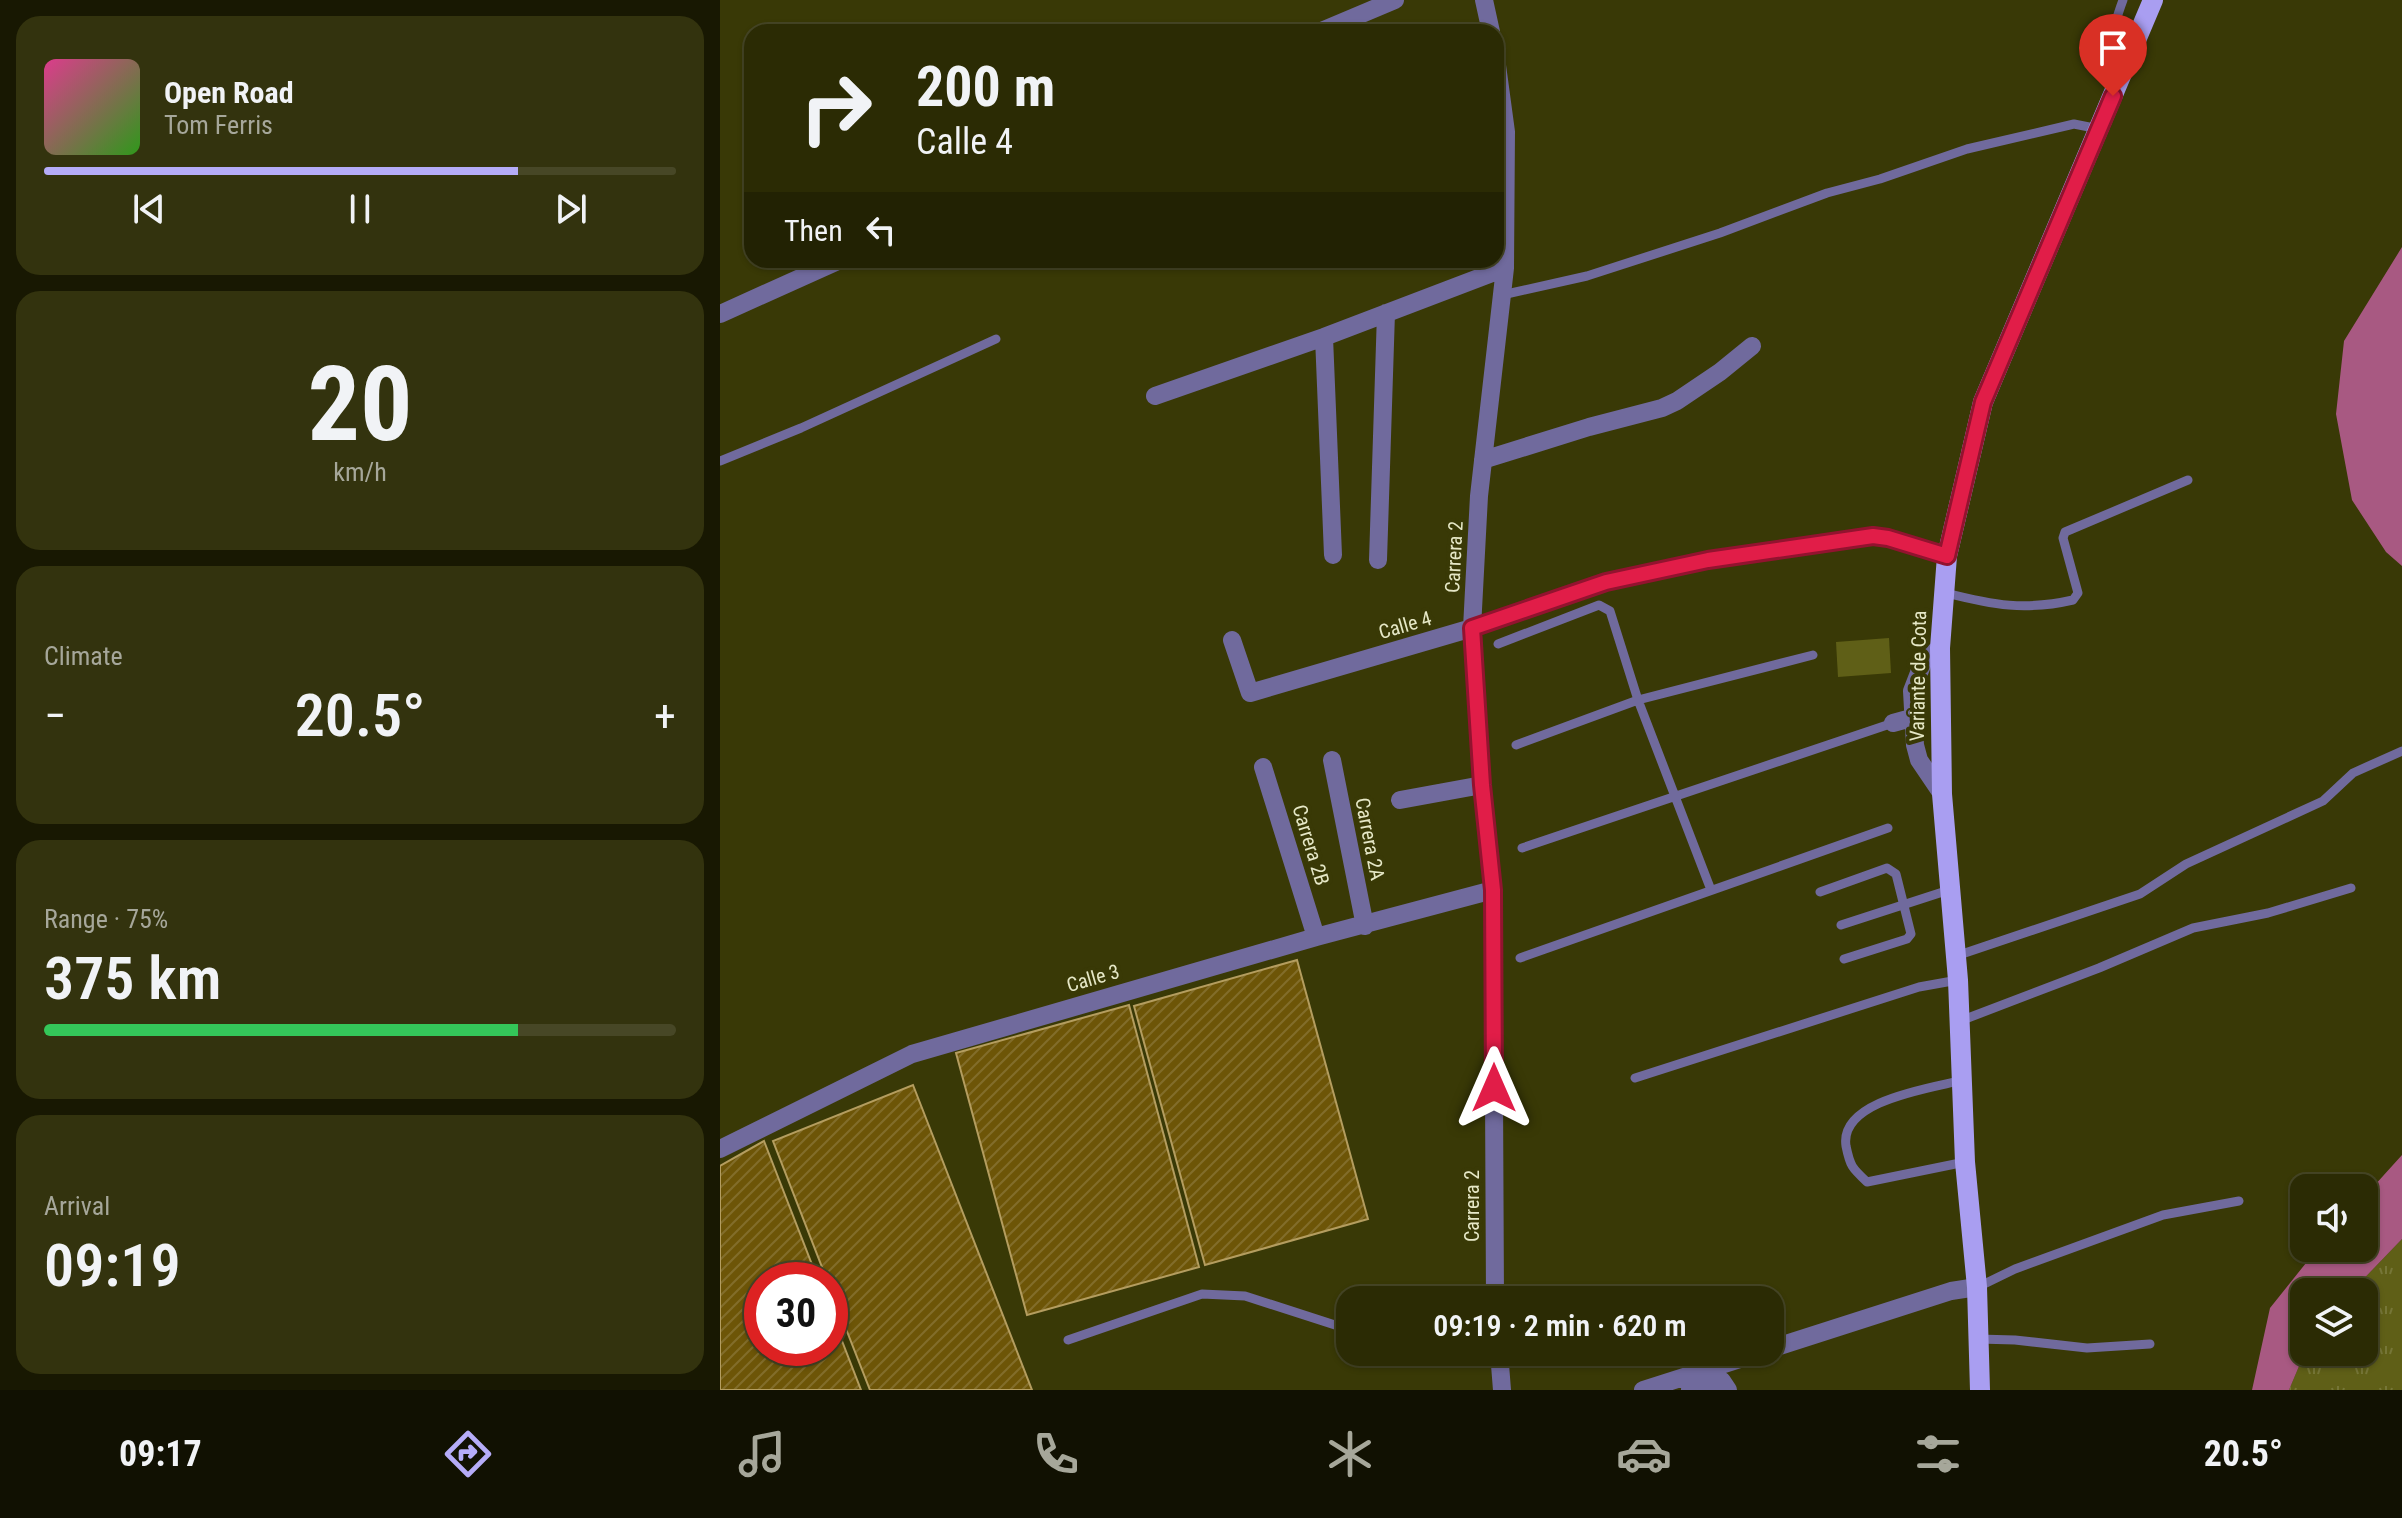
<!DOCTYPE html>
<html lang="en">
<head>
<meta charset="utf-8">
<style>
  :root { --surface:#2b2b04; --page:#33330e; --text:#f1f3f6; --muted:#a6a79a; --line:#474726; --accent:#b5acf8 }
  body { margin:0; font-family:"Roboto Condensed",sans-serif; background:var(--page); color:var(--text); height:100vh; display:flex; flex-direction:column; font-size:30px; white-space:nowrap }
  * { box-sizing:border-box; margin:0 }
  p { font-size:26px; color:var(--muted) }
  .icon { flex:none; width:44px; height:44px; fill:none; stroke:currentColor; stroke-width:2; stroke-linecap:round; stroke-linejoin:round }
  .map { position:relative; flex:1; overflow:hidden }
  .panel { display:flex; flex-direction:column; gap:16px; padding:16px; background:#181802; width:720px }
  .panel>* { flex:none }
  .hud { position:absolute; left:24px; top:24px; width:760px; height:244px; border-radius:24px; box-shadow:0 2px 6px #0004,0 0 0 2px var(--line); background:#2b2b04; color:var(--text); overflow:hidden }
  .fabs { position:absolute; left:1570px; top:1174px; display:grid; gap:16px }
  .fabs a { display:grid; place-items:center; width:88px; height:88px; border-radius:16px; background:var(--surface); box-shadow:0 2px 6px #0004,0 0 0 2px var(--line); font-size:40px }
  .speed { position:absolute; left:24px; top:1262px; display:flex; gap:16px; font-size:40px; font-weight:700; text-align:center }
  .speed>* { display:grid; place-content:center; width:104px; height:104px; border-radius:50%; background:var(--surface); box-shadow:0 2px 6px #0004,0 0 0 2px var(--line); line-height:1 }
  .speed .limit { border:12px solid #d22; background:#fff; color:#111 }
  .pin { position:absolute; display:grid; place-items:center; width:68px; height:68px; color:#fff; margin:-82px -34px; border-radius:50% 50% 50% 0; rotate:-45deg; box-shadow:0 0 8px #0007 }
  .pin .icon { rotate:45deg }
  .me { position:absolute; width:88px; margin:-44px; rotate:0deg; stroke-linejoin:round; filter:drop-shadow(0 0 6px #0008) }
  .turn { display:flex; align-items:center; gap:28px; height:168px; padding:0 40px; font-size:36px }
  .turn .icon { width:104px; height:104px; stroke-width:2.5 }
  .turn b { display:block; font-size:56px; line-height:68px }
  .then { display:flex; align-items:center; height:76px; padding:0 40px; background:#0003; gap:16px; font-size:30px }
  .big { font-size:60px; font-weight:600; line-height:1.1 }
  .panel .card { flex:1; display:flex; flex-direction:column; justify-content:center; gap:12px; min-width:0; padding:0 28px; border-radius:24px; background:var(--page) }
  .panel .dial { align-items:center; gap:0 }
  .dial b { font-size:104px; line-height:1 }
  .song { display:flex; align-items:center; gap:24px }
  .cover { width:96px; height:96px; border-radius:12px; background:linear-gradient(135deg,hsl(330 70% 55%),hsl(110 70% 35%)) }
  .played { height:8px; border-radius:4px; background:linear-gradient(90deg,var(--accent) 75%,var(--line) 75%) }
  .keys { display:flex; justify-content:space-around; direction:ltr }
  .heat { display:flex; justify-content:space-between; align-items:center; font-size:44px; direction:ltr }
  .charge { height:12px; border-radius:6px; background:linear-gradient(90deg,#34c759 75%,var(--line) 0) }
  .trip { position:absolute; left:616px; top:1286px; width:448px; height:80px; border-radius:24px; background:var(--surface); box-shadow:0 2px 6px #0004,0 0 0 2px var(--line); font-weight:600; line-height:80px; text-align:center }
  .menu { display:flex; height:128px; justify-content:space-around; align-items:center; background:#111102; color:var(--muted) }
  .menu .icon { width:56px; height:56px }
  .menu .on { color:var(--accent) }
  .menu b { font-size:36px; color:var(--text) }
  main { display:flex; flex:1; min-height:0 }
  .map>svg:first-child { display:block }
  .grass { fill:url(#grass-tufts) }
  .garden { fill:#5f5f17 }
  .water { fill:#a85982 }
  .building { fill:url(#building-hatch); stroke:#b49d5f; stroke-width:2 }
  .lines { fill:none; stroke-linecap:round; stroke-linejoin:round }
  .lane { stroke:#706a9d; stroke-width:9 }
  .street { stroke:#706a9d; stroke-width:18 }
  .primary { stroke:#a99ef1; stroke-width:20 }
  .route-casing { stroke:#92132f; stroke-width:20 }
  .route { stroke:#e11d48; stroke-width:14 }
  .labels { text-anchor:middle; stroke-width:8; stroke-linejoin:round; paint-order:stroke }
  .street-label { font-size:20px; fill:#e6e8c7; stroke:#393906 }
</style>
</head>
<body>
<main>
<section class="panel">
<div class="card">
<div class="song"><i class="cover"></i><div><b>Open Road</b><p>Tom Ferris</p></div></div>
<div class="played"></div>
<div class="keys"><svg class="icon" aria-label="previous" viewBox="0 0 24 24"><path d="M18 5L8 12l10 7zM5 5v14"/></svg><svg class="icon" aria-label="pause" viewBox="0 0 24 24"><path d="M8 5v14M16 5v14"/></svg><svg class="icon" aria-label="next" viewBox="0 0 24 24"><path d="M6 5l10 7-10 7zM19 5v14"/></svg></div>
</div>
<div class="card dial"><b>20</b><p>km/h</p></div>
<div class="card"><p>Climate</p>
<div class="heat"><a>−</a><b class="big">20.5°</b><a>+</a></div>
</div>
<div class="card"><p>Range · 75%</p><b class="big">375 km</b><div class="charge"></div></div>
<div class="card"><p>Arrival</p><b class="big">09:19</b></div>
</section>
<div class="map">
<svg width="1682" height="1390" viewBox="0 0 1682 1390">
  <defs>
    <pattern id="grass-tufts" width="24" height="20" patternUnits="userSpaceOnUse" patternTransform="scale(2)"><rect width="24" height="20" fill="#5f5f17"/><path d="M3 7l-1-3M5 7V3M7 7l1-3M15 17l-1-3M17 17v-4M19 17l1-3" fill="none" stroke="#767637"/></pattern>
    <pattern id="building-hatch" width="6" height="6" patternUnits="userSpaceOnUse" patternTransform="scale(2)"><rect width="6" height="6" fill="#6d5507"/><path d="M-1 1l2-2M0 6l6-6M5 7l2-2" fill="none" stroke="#826d2a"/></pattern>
  </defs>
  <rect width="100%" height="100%" fill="#393906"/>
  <!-- grass -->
  <path class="grass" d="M1682,1239V1390H1569L1585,1352H1644V1292H1631Z"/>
  <!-- garden -->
  <path class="garden" d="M1169,638L1171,673L1118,677L1116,642Z"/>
  <!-- water -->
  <path class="water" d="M1682,247V566L1666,552L1632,500L1616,414L1624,341Z
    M1682,1155V1239L1631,1292H1584L1585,1352L1569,1390H1532L1550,1308L1598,1248H1644V1197Z"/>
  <!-- building -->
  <path class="building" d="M577,960L648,1219L485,1265L414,1006Z
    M409,1005L479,1267L307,1315L236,1053Z
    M193,1085L312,1390H150L110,1288V1280H107L53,1141Z
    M44,1141L98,1280H42V1348H110V1310L141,1390H0V1166Z"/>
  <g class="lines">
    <!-- lane -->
    <path class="lane" d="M1400,69C1389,39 1392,30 1403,0
      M782,295L867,276L1000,233L1107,193L1160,179L1247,149L1354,124L1379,129
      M0,461L81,428L276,339
      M1226,593C1273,605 1305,611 1353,600L1358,593L1343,538L1345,532L1468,480
      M778,644L879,605L890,611L918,700L991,890
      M796,745L918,700L1093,655
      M802,848L1173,723
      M1100,892L1167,868L1176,874L1191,934L1187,939L1124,959
      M1121,925L1232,889
      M1236,956L1420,894L1466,864L1603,801L1633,773L1682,751
      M800,958L1168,828
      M1240,1021L1379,968L1473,928L1548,913L1631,888
      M915,1078L1199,987L1238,980
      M1243,1080C1212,1088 1119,1100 1126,1146C1130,1166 1132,1168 1147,1182L1245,1162
      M1258,1287L1295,1269L1443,1215L1519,1201
      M736,1300L775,1289
      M1258,1339L1295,1340L1367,1348L1430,1344
      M348,1340L482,1294L525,1296L615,1325L630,1323"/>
    <!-- street -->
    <path class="street" d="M764,0L771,32
      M599,32L675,0
      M0,314L120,260
      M604,337L613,555
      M435,396L604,337L785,268
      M763,460L869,427L942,408L957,401L1000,372L1032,346
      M658,560L666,313
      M512,640L530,693L752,628L886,582L988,560L1153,536L1168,538L1227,556
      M1220,648L1204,660L1192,691L1195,745L1199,760L1222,794
      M1173,723L1195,717
      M612,760L645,926
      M543,767L596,937
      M680,800L762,785
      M0,1149L192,1054L596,937L773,890
      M775,1300L773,890L762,785L752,628L759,496L785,268L786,132L776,58
      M1050,1349L1231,1291L1257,1287
      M779,1352L782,1390
      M923,1390L1042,1352
      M970,1390L1002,1381L1008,1390"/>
    <!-- primary -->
    <path class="primary" d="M1260,1390L1257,1287L1245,1162L1238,980L1222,794L1220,648L1227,556L1263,402L1433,0"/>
  </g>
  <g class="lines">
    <defs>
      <path id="route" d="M774,1088L773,890L762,785L752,628L886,582L988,560L1153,536L1168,538L1227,556L1263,402L1393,96"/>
    </defs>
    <!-- route casing -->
    <use href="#route" class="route-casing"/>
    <!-- route -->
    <use href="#route" class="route"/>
  </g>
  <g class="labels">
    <!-- street labels -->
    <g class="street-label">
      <text transform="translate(734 557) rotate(-87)" y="7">Carrera 2</text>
      <text transform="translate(685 625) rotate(-16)" y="7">Calle 4</text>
      <text transform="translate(1198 676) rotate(-89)" y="7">Variante de Cota</text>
      <text transform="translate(650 839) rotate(79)" y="7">Carrera 2A</text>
      <text transform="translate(591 845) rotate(73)" y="7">Carrera 2B</text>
      <text transform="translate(373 978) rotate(-16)" y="7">Calle 3</text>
      <text transform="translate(752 1206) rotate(-90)" y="7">Carrera 2</text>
    </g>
  </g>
</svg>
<div class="fabs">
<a><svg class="icon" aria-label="sound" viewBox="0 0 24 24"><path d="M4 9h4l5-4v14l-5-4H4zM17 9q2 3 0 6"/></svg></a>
<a><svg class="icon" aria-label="layers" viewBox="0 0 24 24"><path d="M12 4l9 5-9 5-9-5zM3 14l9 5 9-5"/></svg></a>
</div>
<div class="speed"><div class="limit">30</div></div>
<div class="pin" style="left:1393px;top:96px;background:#d93025"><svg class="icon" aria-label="arrive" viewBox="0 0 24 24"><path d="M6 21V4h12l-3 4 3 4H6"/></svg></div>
<svg class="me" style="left:774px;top:1088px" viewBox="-20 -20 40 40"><path d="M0-17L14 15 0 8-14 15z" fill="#e11d48" stroke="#fff" stroke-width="4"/></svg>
<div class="trip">09:19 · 2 min · 620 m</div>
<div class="hud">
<div class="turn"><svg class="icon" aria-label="right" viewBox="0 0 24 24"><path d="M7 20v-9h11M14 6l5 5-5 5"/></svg><div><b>200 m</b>Calle 4</div></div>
<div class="then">Then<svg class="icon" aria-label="left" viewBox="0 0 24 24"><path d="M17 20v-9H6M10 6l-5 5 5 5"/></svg></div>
</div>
</div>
</main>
<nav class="menu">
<b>09:17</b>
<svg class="icon on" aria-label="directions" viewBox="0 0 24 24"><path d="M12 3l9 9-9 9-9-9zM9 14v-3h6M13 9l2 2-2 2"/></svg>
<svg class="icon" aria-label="music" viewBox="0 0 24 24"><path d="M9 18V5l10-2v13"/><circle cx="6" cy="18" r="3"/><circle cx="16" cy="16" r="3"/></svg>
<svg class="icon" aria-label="phone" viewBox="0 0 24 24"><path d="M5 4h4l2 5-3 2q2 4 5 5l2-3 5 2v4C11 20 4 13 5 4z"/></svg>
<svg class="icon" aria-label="climate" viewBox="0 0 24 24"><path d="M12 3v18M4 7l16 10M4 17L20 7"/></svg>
<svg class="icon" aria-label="car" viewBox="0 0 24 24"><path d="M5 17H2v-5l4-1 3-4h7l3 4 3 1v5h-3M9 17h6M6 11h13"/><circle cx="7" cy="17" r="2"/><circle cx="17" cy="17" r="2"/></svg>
<svg class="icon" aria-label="filters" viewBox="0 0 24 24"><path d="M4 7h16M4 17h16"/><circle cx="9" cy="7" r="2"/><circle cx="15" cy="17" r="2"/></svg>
<b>20.5°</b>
</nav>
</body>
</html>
